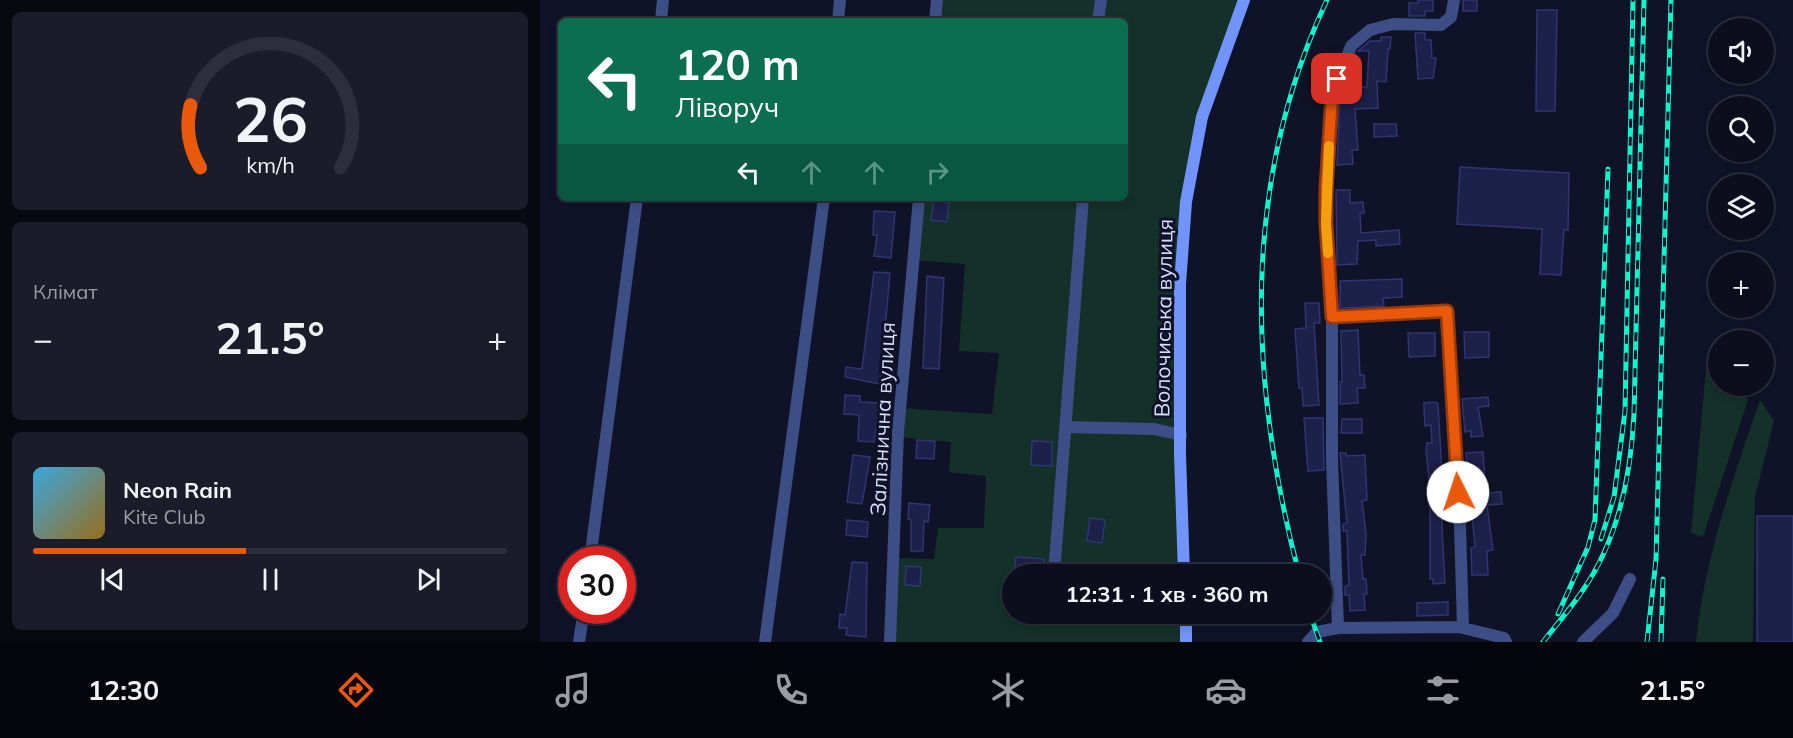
<!DOCTYPE html>
<html lang="uk">
<head>
<meta charset="utf-8">
<style>
  :root { --surface:#0c0e1d; --page:#1a1c2a; --text:#f1f3f6; --muted:#9a9ca4; --line:#2c2e3b; --accent:#ea580c }
  body { margin:0; font-family:Mulish,sans-serif; background:var(--page); color:var(--text); height:100vh; display:flex; flex-direction:column; font-size:22px; white-space:nowrap }
  * { box-sizing:border-box; margin:0 }
  p { font-size:20px; color:var(--muted) }
  .icon { flex:none; width:33px; height:33px; fill:none; stroke:currentColor; stroke-width:2; stroke-linecap:round; stroke-linejoin:round }
  .map { position:relative; flex:1; overflow:hidden }
  .side { display:flex; flex-direction:column; gap:12px; padding:12px; background:#070810; width:540px }
  .side>* { flex:none }
  .top-card { position:absolute; left:18px; top:18px; width:570px; height:183px; border-radius:9px; box-shadow:0 3px 9px #0003,0 0 0 2px var(--line); background:#0b6e4f; color:#fff; overflow:hidden }
  .controls { position:absolute; left:1168px; top:18px; display:grid; gap:12px }
  .controls a { display:grid; place-items:center; width:66px; height:66px; border-radius:50%; background:var(--surface); box-shadow:0 3px 9px #0003,0 0 0 2px var(--line); font-size:30px }
  .speed { position:absolute; left:18px; top:546px; display:flex; gap:12px; font-size:30px; font-weight:700; text-align:center }
  .speed>* { display:grid; place-content:center; width:78px; height:78px; border-radius:50%; background:var(--surface); box-shadow:0 3px 9px #0003,0 0 0 2px var(--line); line-height:1 }
  .speed .limit { border:9px solid #d22; background:#fff; color:#111 }
  .pin { position:absolute; display:grid; place-items:center; width:51px; height:51px; color:#fff; margin:-26px; border-radius:12px; box-shadow:0 3px 9px #0006 }
  .me { position:absolute; width:66px; margin:-33px; rotate:356deg; stroke-linejoin:round; filter:drop-shadow(0 0 4px #0008) }
  .turn { display:flex; align-items:center; gap:21px; height:126px; padding:0 18px; font-size:27px }
  .turn .icon { width:78px; height:78px; stroke-width:2.5 }
  .turn b { display:block; font-size:42px; line-height:51px }
  .lanes { display:flex; align-items:center; height:57px; padding:0 18px; background:#0003; justify-content:center; gap:30px; direction:ltr }
  .lanes .off { opacity:.35 }
  .big { font-size:45px; font-weight:700; line-height:1.1 }
  .side .card { flex:1; display:flex; flex-direction:column; justify-content:center; gap:9px; min-width:0; padding:0 21px; border-radius:9px; background:var(--page) }
  .side .dial { align-items:center; gap:0 }
  .dial svg { height:156px; overflow:visible; fill:none; stroke:var(--line); stroke-width:7; stroke-linecap:round; text-anchor:middle }
  .dial text { fill:var(--text); stroke:none }
  .song { display:flex; align-items:center; gap:18px }
  .cover { width:72px; height:72px; border-radius:9px; background:linear-gradient(135deg,hsl(200 70% 55%),hsl(40 70% 35%)) }
  .played { height:6px; border-radius:3px; background:linear-gradient(90deg,var(--accent) 45%,var(--line) 45%) }
  .keys { display:flex; justify-content:space-around; direction:ltr }
  .heat { display:flex; justify-content:space-between; align-items:center; font-size:33px; direction:ltr }
  .trip { position:absolute; left:462px; top:564px; width:330px; height:60px; border-radius:30px; background:var(--surface); box-shadow:0 3px 9px #0003,0 0 0 2px var(--line); font-weight:700; line-height:60px; text-align:center }
  .menu { display:flex; height:96px; justify-content:space-around; align-items:center; background:#05060c; color:var(--muted) }
  .menu .icon { width:42px; height:42px }
  .menu .active { color:var(--accent) }
  .menu b { font-size:27px; color:var(--text) }
  main { display:flex; flex:1; min-height:0 }
  .map>svg:first-child { display:block }
  .green { fill:#133128 }
  .building { fill:#1d2048; stroke:#2f3573; stroke-width:1.5 }
  .lines { fill:none; stroke-linecap:round; stroke-linejoin:round }
  .street { stroke:#3c4e85; stroke-width:12 }
  .secondary { stroke:#7194fc; stroke-width:12 }
  .rail-casing { stroke:#08f9ce; stroke-width:5 }
  .rail { stroke:#101327; stroke-width:3; stroke-dasharray:9; stroke-linecap:butt }
  .route-casing { stroke:#983908; stroke-width:15 }
  .route { stroke:#ea580c; stroke-width:10 }
  .slow { stroke:#f59e0b; stroke-width:10 }
  .labels { text-anchor:middle; stroke-width:6; stroke-linejoin:round; paint-order:stroke }
  .street-label { font-size:21px; fill:#d7defe; stroke:#101327 }
</style>
</head>
<body>
<main>
<section class="side">
<div class="card dial"><svg viewBox="0 0 100 80">
<path d="M14 69A42 42 0 1 1 86 69"/>
<path d="M14 69A42 42 0 0 1 9 37" stroke="#ea580c"/>
<text x="50" y="56" font-size="32" font-weight="700">26</text>
<text x="50" y="72" font-size="11">km/h</text>
</svg></div>
<div class="card"><p>Клімат</p>
<div class="heat"><a>−</a><b class="big">21.5°</b><a>+</a></div>
</div>
<div class="card">
<div class="song"><i class="cover"></i><div><b>Neon Rain</b><p>Kite Club</p></div></div>
<div class="played"></div>
<div class="keys"><svg class="icon" aria-label="previous" viewBox="0 0 24 24"><path d="M18 5L8 12l10 7zM5 5v14"/></svg><svg class="icon" aria-label="pause" viewBox="0 0 24 24"><path d="M8 5v14M16 5v14"/></svg><svg class="icon" aria-label="next" viewBox="0 0 24 24"><path d="M6 5l10 7-10 7zM19 5v14"/></svg></div>
</div>
</section>
<div class="map">
<svg width="1253" height="642" viewBox="0 0 1253 642">
  <rect width="100%" height="100%" fill="#101327"/>
  <!-- green -->
  <path class="green" d="M397,0H704L675,76L646,202L644,574H472V614H646V642H350L354,558L394,559L398,528H444L446,476L409,472L411,442L358,437L360,408L452,414L459,353L419,351L425,264L374,260L379,198H585V21H395Z
    M1179,358V386H1199L1208,400L1163,537L1151,533L1167,359Z
    M1220,400L1234,421L1215,497L1213,642H1156C1164,560 1193,478 1220,400Z"/>
  <!-- building -->
  <path class="building" d="M878,0H893V11H885V16H869V3H878Z
    M923,0H937V11H923Z
    M997,10H1017L1015,111H996Z
    M875,33H885V40H891L892,58H896L893,78L878,79Z
    M841,37H851L850,49H848L846,82L837,81L838,108L815,109L818,150H812L813,164L797,165L800,99L804,87H827L829,51H818L830,41H841Z
    M834,124H856L857,136L834,137Z
    M920,167L1029,173L1028,230H1024L1021,275L1000,274L1002,229L917,224Z
    M796,190H810V203L823,202L824,213H820L821,233L859,230L860,244L836,246V240L818,241L817,264L797,265Z
    M394,201L409,203L407,222L391,220Z
    M334,211L355,212L351,258L334,256L337,235H333Z
    M334,272L350,273L340,384L305,377L306,367L322,369Z
    M387,276L404,278L399,369L383,368Z
    M862,279V297L843,298L844,306L800,308V281Z
    M765,303H779L780,323H774L779,405L763,406L762,388H759L755,329L766,328Z
    M818,330L820,375H824L825,388H817L818,403L800,404V382H802L801,331Z
    M924,332H949V357L925,358Z
    M868,333H895V356L869,357Z
    M305,395L320,396V402L340,403L334,442L318,441L319,415L304,414Z
    M948,397L949,406L938,407L943,436L931,437V431L925,432L922,399Z
    M895,402L898,404L904,508H901L905,583L893,584V579H890V488L886,449L887,443H892L891,425L885,426L884,409V403Z
    M764,418H783L784,470L768,471Z
    M802,419H822V433H801Z
    M377,440L395,441L394,459L376,458Z
    M492,441L512,442V466L491,465Z
    M943,452L946,493L961,492L962,504L947,505L953,550L947,551L948,575H932L931,548L935,547L926,453Z
    M800,453H806V456L825,455L827,500L822,501L826,534L825,555H821L823,579H826L827,594H824L825,610L810,611L809,595H805V586L809,585L807,531H803V524L807,523Z
    M313,455L330,457L322,504L307,502Z
    M369,503L390,505L388,522L384,521L383,551H371V520L368,519Z
    M1217,516H1253V642H1217Z
    M550,518L565,520L562,543L547,541Z
    M307,520L328,522L327,537L306,535Z
    M476,557L504,559L502,574H474Z
    M312,562L327,563L326,637L306,635L307,628H299L300,614L305,615Z
    M366,566L381,567L380,586L365,585Z
    M908,602V615L877,616V603Z"/>
  <g class="lines">
    <!-- street -->
    <path class="street" d="M121,21L123,0
      M298,21L300,0
      M395,21L397,0
      M558,21L561,0
      M792,317L907,311L919,492L923,627
      M526,427L614,429L641,435
      M50,560L97,198
      M514,574L543,198
      M511,614H512
      M798,628L792,460V317L786,224L792,97L811,46L830,30L853,24L901,25L911,17L914,0
      M39,642L44,610
      M225,642L284,198
      M350,642L358,432L379,198
      M768,642L777,632L798,628L919,627L964,638L966,642
      M1043,642L1073,613L1090,579"/>
    <!-- secondary -->
    <path class="secondary" d="M644,574L640,454V284L646,202L662,117L704,0
      M646,614V642"/>
    <defs>
      <path id="rail" d="M1061,539L1074,497L1085,411L1093,0
        M759,574C709,382 700,185 787,0
        M770,614L780,642
        M1018,614L1048,547L1055,520L1068,169
        M1003,642C1016,625 1031,608 1043,590C1079,538 1091,475 1094,414L1104,0
        M1107,642L1116,559L1131,0
        M1121,642L1123,579"/>
    </defs>
    <!-- rail casing -->
    <use href="#rail" class="rail-casing"/>
    <!-- rail -->
    <use href="#rail" class="rail"/>
  </g>
  <g class="lines">
    <defs>
      <path id="route" d="M797,79L792,96L786,188V224L792,317L907,311L918,492"/>
    </defs>
    <!-- route casing -->
    <use href="#route" class="route-casing"/>
    <!-- route -->
    <use href="#route" class="route"/>
    <!-- slow -->
    <path class="slow" d="M788,253L786,224L789,146"/>
  </g>
  <g class="labels">
    <!-- street labels -->
    <g class="street-label">
      <text transform="translate(624 318) rotate(-89)" y="7">Волочиська вулиця</text>
      <text transform="translate(343 419) rotate(-87)" y="7">Залізнична вулиця</text>
    </g>
  </g>
</svg>
<div class="controls">
<a><svg class="icon" aria-label="sound" viewBox="0 0 24 24"><path d="M4 9h4l5-4v14l-5-4H4zM17 9q2 3 0 6"/></svg></a>
<a><svg class="icon" aria-label="search" viewBox="0 0 24 24"><circle cx="10" cy="10" r="6"/><path d="M15 15l6 6"/></svg></a>
<a><svg class="icon" aria-label="layers" viewBox="0 0 24 24"><path d="M12 4l9 5-9 5-9-5zM3 14l9 5 9-5"/></svg></a>
<a>+</a>
<a>−</a>
</div>
<div class="speed"><div class="limit">30</div></div>
<div class="pin" style="left:797px;top:79px;background:#d93025"><svg class="icon" aria-label="arrive" viewBox="0 0 24 24"><path d="M6 21V4h12l-3 4 3 4H6"/></svg></div>
<svg class="me" style="left:918px;top:492px" viewBox="-20 -20 40 40"><circle r="19" fill="#fff"/><path d="M0-13L10 11 0 6-10 11z" fill="#ea580c"/></svg>
<div class="trip">12:31 · 1 хв · 360 m</div>
<div class="top-card">
<div class="turn"><svg class="icon" aria-label="left" viewBox="0 0 24 24"><path d="M17 20v-9H6M10 6l-5 5 5 5"/></svg><div><b>120 m</b>Ліворуч</div></div>
<div class="lanes"><svg class="icon" aria-label="left" viewBox="0 0 24 24"><path d="M17 20v-9H6M10 6l-5 5 5 5"/></svg><svg class="icon off" aria-label="ahead" viewBox="0 0 24 24"><path d="M12 20V5M6 11l6-6 6 6"/></svg><svg class="icon off" aria-label="ahead" viewBox="0 0 24 24"><path d="M12 20V5M6 11l6-6 6 6"/></svg><svg class="icon off" aria-label="right" viewBox="0 0 24 24"><path d="M7 20v-9h11M14 6l5 5-5 5"/></svg></div>
</div>
</div>
</main>
<nav class="menu">
<b>12:30</b>
<svg class="icon active" aria-label="directions" viewBox="0 0 24 24"><path d="M12 3l9 9-9 9-9-9zM9 14v-3h6M13 9l2 2-2 2"/></svg>
<svg class="icon" aria-label="music" viewBox="0 0 24 24"><path d="M9 18V5l10-2v13"/><circle cx="6" cy="18" r="3"/><circle cx="16" cy="16" r="3"/></svg>
<svg class="icon" aria-label="phone" viewBox="0 0 24 24"><path d="M5 4h4l2 5-3 2q2 4 5 5l2-3 5 2v4C11 20 4 13 5 4z"/></svg>
<svg class="icon" aria-label="climate" viewBox="0 0 24 24"><path d="M12 3v18M4 7l16 10M4 17L20 7"/></svg>
<svg class="icon" aria-label="car" viewBox="0 0 24 24"><path d="M5 17H2v-5l4-1 3-4h7l3 4 3 1v5h-3M9 17h6M6 11h13"/><circle cx="7" cy="17" r="2"/><circle cx="17" cy="17" r="2"/></svg>
<svg class="icon" aria-label="filters" viewBox="0 0 24 24"><path d="M4 7h16M4 17h16"/><circle cx="9" cy="7" r="2"/><circle cx="15" cy="17" r="2"/></svg>
<b>21.5°</b>
</nav>
</body>
</html>
